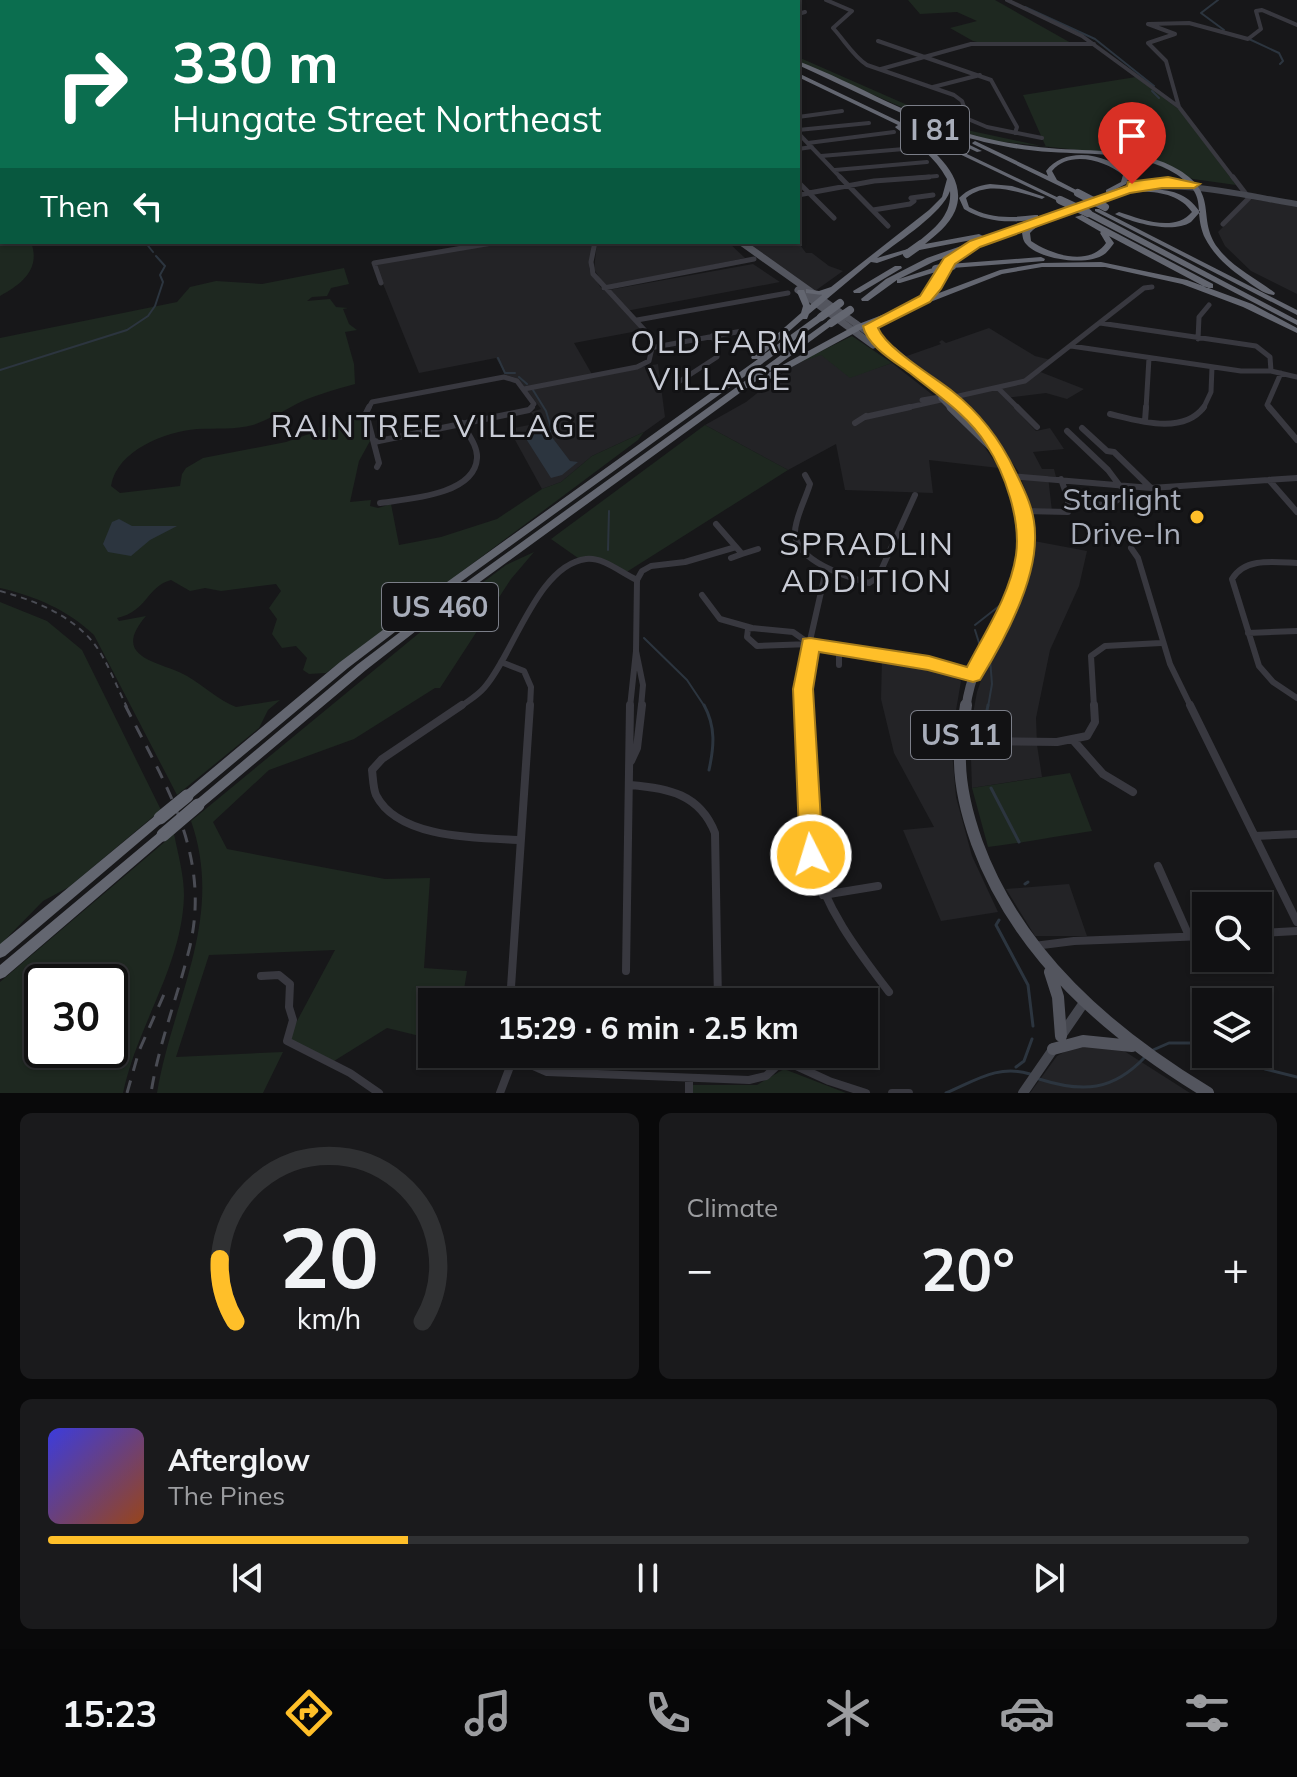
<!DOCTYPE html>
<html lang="en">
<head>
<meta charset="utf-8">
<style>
  :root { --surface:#111113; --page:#1a1a1c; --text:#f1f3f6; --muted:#9c9da0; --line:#303133; --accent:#ffbf29 }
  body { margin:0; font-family:Mulish,sans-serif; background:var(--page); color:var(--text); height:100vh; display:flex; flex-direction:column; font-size:30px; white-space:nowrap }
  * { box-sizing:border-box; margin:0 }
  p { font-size:26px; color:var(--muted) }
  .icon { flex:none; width:44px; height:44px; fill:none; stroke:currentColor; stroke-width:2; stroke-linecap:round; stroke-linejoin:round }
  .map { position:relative; height:1093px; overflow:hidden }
  .sheet { display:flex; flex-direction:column; gap:20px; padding:20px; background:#09090a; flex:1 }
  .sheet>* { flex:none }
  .guide { position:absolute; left:0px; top:0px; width:800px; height:244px; box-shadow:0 2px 6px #0004,0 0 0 2px var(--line); background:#0b6e4f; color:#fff; overflow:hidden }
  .controls { position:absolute; left:1192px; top:892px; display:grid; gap:16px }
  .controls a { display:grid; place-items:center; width:80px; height:80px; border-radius:0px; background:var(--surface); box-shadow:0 2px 6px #0004,0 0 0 2px var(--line); font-size:40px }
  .speed { position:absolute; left:24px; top:964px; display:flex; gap:16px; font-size:40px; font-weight:700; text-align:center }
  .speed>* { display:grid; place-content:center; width:104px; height:104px; border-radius:50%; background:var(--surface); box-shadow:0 2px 6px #0004,0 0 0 2px var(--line); line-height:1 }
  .speed .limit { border:4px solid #111; border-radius:12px; background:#fff; color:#111 }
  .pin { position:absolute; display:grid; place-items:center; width:68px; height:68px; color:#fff; margin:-82px -34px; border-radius:50% 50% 50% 0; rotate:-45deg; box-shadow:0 0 8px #0007 }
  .pin .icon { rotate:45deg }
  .me { position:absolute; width:88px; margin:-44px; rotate:355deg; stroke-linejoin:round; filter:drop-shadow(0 0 6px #0008) }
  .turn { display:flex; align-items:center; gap:28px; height:168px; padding:0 40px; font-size:36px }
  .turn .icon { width:104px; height:104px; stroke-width:2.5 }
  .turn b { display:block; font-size:56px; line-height:68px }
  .then { display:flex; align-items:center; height:76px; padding:0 40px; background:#0003; gap:16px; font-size:30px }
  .big { font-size:60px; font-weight:700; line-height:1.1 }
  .sheet .widget { flex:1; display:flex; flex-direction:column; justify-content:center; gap:12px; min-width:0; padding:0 28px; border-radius:12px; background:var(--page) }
  .sheet .dial { align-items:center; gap:0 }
  .dial svg { height:208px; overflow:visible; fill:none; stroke:var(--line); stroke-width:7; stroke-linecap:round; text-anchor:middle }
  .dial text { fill:var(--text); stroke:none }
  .song { display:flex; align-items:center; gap:24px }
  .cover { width:96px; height:96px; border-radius:12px; background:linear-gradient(135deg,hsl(240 70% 55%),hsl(20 70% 35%)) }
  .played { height:8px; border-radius:4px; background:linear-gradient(90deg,var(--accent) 30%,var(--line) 30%) }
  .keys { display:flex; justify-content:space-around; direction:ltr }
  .heat { display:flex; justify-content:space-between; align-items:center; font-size:44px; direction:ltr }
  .sheet .tiles { flex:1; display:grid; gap:20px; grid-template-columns:1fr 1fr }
  .widget:last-child { grid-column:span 2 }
  .trip { position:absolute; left:418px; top:988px; width:460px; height:80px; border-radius:0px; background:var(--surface); box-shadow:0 2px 6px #0004,0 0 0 2px var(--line); font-weight:700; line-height:80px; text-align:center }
  .menu { display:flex; height:128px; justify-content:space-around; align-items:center; background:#070708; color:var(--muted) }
  .menu .icon { width:56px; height:56px }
  .menu .selected { color:var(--accent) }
  .menu b { font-size:36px; color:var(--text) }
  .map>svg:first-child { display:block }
  .built { fill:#232326 }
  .green { fill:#1e2820; fill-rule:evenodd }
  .water { fill:#2c353f }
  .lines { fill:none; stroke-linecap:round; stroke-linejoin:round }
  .stream-far1 { stroke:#2c353f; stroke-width:2 }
  .stream { stroke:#2c353f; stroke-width:3 }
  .street-far3 { stroke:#38383f; stroke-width:4 }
  .street-far2 { stroke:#38383f; stroke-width:5 }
  .street-far1 { stroke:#38383f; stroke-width:6 }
  .street { stroke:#38383f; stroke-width:8 }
  .secondary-far1 { stroke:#45474f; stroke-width:6 }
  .secondary { stroke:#45474f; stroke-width:10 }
  .primary-far2 { stroke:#53555e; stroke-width:7 }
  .primary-far1 { stroke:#53555e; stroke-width:9 }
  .primary { stroke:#53555e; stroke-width:12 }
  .highway { fill:#636670; fill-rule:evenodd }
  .rail-far1 { stroke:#4a4c54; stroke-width:2; stroke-dasharray:6 5; stroke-linecap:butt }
  .rail { stroke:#4a4c54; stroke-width:3; stroke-dasharray:13 10; stroke-linecap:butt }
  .highway-bridge-far2 { stroke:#636670; stroke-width:6 }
  .highway-bridge-far1 { stroke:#636670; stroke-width:8 }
  .highway-bridge { stroke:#636670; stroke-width:13 }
  .route { fill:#ffbf29; stroke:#a67c1b; stroke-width:2 }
  .poi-dot { fill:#ffbf29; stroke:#121214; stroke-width:3 }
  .labels { text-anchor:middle; stroke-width:6; stroke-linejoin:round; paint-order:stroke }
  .shield { fill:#121214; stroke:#7b7e88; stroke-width:2 }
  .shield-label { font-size:28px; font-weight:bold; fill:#a8adba }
  .poi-label { font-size:30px; fill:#a8adba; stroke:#121214; text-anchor:end }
  .neighbourhood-label { font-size:32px; letter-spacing:2px; fill:#c9ccd6; stroke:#121214 }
</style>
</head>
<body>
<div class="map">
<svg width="1297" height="1093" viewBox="0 0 1297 1093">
  <rect width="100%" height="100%" fill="#171719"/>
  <!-- built -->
  <path class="built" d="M1251,199L1297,206V294L1251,271L1225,246L1218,232Z
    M502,242H593L589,269L603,291L753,264L780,282L626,311L643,330L574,343L593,376L658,364L665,417L644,432L592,456L561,482L542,489L509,429L539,423L531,412L541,409L529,393L516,378L506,375L496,358L419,373L375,264Z
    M597,242H728L745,258L612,286L604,285L594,269Z
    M745,242H798L806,253H812L829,266L843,271L815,291Z
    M989,328L1035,356L1051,360L1038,371L1084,389L1067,399L1046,393L1005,398L1036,431L1050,428L1064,449L1033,452L1042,469H1054L1056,477L1048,476L1052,511L1033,510L1018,471L983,422L904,357L941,344L939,342L942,340L946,343Z
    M821,354L850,377L892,363L948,407L979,439L999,468L929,460L933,493L845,490L836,444L788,470L705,425L746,402L794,364Z
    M1034,541L1087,551L1079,586L1050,650L1036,718L1037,745L1042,777L972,788L970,730L977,692L987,663L1026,587Z
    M882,658L937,669L961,681L951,740L956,797L972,856L998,912L941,921L903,830L934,827L894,753L881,699Z
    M1069,884L1087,936H1035L1006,889Z
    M1077,1045L1121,1049L1190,1093H1030L1057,1056Z"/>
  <!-- green -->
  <path class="green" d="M908,0H995L1071,43L985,44L973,41L950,28L977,21L957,12L920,14Z
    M798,57L962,129L1046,147L1023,95L1136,77L1181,111L1236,185L1193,179L1133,156L995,141L952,129L798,62Z
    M0,139L2,242H31C41,269 22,284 0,296Z
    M344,268L349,284L331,288L327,296L312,297L307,301L330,299L336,307L348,308L343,309L349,324L357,330L345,332L354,364L355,384C334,390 310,396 291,407C278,414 267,420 253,425C235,430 216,428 197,429C165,432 117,450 111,486L120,493L180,486L182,474L186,468L203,458L286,442L361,416L370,441L359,461L350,502L371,500L370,506L378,508L391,504L399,545L441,537L497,519L542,489L561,482L592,456L644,432L638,440L326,673L309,674L303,670L307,658L296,646L282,648L272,634L277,619L269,608L281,591L276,584L221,591L205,588L190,591L171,580C146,587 148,611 117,618L119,621L146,616C109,659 161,661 187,676C203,685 218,700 236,707L280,700L268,710L259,728L177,795L94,635C68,610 35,596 0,588V338L177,302L190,287L216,281L262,284Z
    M852,336L892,363L850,378L821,355L795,364Z
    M705,425L788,470L625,573L589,557L578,558L551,539Z
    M534,552L511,579L440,688H435L354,739L269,770L213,822L227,849L385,879L430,878L424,968L467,971L462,1002H432V1039L387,1028L334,1061L292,1041L289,1036L335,950L209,955L176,1057L283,1052L263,1093H157C173,998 225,918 191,821L458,601L506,565Z
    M0,602L47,621L82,650L161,810L69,887L43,901L0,945Z
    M1070,773L1092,831C1057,836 1022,843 988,847L972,788Z
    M174,834C178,854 184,875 184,896C182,966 137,1026 123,1093H0V982ZM42,982H110V1050H42Z
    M784,1069L846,1093H693V1085H757Z"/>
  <!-- water -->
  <path class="water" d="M538,427L545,428L570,461L578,462L562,475L551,478L523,434Z
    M119,519L132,526H177L150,540L131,556L108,552L103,544L112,522Z"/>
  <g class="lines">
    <!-- stream-far1 -->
    <path class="stream-far1" d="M1218,0L1201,13L1224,30
      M1025,7L1095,39L1154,86
      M1249,39L1279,53L1283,61L1280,64
      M1152,91L1159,98
      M145,242L153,252
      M498,358L505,373H515
      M0,370L127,330L148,316L155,306L163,282L160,275L165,266L156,256
      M519,377L527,384
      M533,390L546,411L552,431L547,432
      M608,550L609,511
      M975,625L1003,603
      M975,630L980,646
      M644,638L687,680L705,707
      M988,707L992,684L990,659"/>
    <!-- stream -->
    <path class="stream" d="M704,705C716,727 714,747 709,770
      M982,738L988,705
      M991,788L1019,842
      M1025,884L1028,882
      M999,920L996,925L1028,985L1033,1026
      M1153,1050L1169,1043H1206
      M1240,1054L1265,1069L1297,1077
      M1016,1067L1024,1061L1032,1039
      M1039,1079C1083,1093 1113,1091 1145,1057
      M946,1093C975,1081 998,1064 1030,1074"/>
    <!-- street-far3 -->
    <path class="street-far3" d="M419,0L425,2
      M826,0L852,11L833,28C845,41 853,56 867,65L954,95L962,101L968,119L987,127L1042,138
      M1007,0L1082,36L1179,107L1234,179
      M798,14L805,12
      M1175,34L1148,24L1189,23L1248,39L1261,29L1256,11L1262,10L1297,25
      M1175,34L1148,43L1166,61L1179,107
      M878,41L991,80L1017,127L1015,133
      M881,69L971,44H1094
      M933,87L980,75
      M798,117L842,111
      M798,130L869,123
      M798,133L842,179
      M808,143L894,132
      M798,149L812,147
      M821,156L916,148
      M835,170L927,162
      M904,179L937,176"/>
    <!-- street-far2 -->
    <path class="street-far2" d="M840,177L888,226
      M798,182L834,218
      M798,195L874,181L929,177
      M873,210L910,204L914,201L911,198L933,195
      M1223,224L1249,198L1233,177
      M381,283L374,263L498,242
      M604,288L754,259
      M637,320L788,293
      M1100,323L1256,346L1270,357L1271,371
      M1198,339L1199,317L1209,305
      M1071,346L1241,371H1271L1297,377
      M650,348L742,331
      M677,383L717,357L718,346L712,336
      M998,388L1019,409
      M524,389L637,367L649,361L652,348L649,335L593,274L591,262L595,242
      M922,400L946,396
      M368,409L372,402L504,377L517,381L534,404L530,409
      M901,409L1025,381L1144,288L1152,287
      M1146,409L1149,358
      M1203,409L1211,392L1212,367
      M1270,409L1267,405L1281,373"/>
    <!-- street-far1 -->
    <path class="street-far1" d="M369,407L366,413L379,463L377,467
      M1017,407L1037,427
      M1269,407L1297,440
      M1110,414C1139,421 1183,435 1204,407
      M865,417L910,407
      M1145,421L1146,407
      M855,423L866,416
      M1082,428L1107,451L1114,452L1151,488
      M1067,431L1108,470L1120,486
      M374,442L529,410L532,407
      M805,475L810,484C806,498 795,518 795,532C795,561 847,577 869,583L878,577L915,495
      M1011,476L1151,488L1297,478
      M1269,480L1297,512
      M1068,499L1108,506L1124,496L1123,486
      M380,503C408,499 475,495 477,458C478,446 467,433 462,423
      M1024,511L1068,512V499L1061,479
      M1131,548L1138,558L1170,664L1191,707
      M742,554L758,549
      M731,558L742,554L736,547
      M1297,563C1275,562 1245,557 1232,579L1259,666L1273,682L1297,698
      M637,580L642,571L651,566L685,562L736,547L716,524
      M637,580L636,651L643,685L641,707
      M702,595L720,619L752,628
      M752,628L793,632L810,644L757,646L747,637L748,629Z
      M1248,633L1297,631
      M810,644L929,663L973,676
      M839,649V665
      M501,662L524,671L531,687L530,707
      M460,707C468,701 477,696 484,688C513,656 537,565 586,559C604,557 621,573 637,580
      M630,707L636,651
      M804,707V667L826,570
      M1094,707L1091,656L1105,646L1161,643"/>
    <!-- street -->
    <path class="street" d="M462,705L382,759L372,770C373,778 373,788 376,795C398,839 478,838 520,840
      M804,705L811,855C825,908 856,949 889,992
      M1190,705L1297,922
      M1073,740L1103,774L1133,792
      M960,741L1057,742L1087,736L1095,722L1094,705
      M631,761L637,748L642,705
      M630,785C668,788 700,794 715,833L718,1002
      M1255,836L1297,834
      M1158,866L1189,936
      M823,895L878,886
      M1258,933L1297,931
      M1034,946L1074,941L1206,936
      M626,971L630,705
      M261,976L279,975L290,984L289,1007L293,1020L287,1041L350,1073L379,1093
      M510,1002L530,705
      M519,1054L531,1065L547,1072L749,1080L766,1076L782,1061
      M770,1054L829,1081L866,1093
      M689,1078V1093
      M500,1093L511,1064L521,1057
      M892,1093H909"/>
    <!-- secondary-far1 -->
    <path class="secondary-far1" d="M1116,193C1178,177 1235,194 1297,204"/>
    <!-- secondary -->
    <path class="secondary" d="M1061,1036L1083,1004
      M1023,1093L1054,1048"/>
    <!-- primary-far2 -->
    <path class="primary-far2" d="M741,242L893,350L962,409
      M798,290L873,345
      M942,398L953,409"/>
    <!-- primary-far1 -->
    <path class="primary-far1" d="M951,407L996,451
      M960,407C1012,456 1042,526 1012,594C995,631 971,666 966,707"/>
    <!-- primary -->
    <path class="primary" d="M966,705C964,721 960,738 960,754C959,783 967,815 977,843C1018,955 1109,1033 1208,1093
      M1050,972L1058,997L1061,1036
      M1053,1049L1083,1041L1132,1046"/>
    <!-- highway -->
    <path class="highway" d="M432,0H440L443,2H435Z
      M452,0H466L472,2H458Z
      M477,0H493L499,2H483Z
      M507,0H522L528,2H513Z
      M550,0H556L555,2H549Z
      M617,0H624L622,2H615Z
      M634,0H641L643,2H636Z
      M798,61C858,84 914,120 977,136C1001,142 1024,146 1049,148C1092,152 1141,147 1179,170C1220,195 1196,218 1218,248C1233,268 1256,278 1275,293L1274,295C1264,294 1255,287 1247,281C1231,270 1214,256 1205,238C1192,208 1210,197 1176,174C1140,151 1092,155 1051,152C1028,151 1006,147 984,142C971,138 956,136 943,131C894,111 846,87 798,65Z
      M798,73L1063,200L1058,201L903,127C928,146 970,175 955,211C949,225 936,235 925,244L979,234L983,236L982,238L909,252L877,263L871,262L809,314L807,319H803L759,358L818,315H824V319L455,586L348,668L191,799L187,800L183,799L181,796L183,793L340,662L447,582L758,359H752L751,357L801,313L803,306L797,292L798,290H804L810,305L822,295L806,293V289L819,291L831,287L929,210L942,197L947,179C935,157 916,143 896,128L895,127L898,125L798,77ZM950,191C952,215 935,228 918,242V246L877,258C897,242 942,214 950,191Z
      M941,133H945L982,151L977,152L941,135Z
      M975,141L1048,176L1046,171C1066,145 1109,154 1130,175L1126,184L1108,193L1106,192V190L1121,182L1123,175C1105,160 1069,150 1052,171L1057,180L1080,192V194L1078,195L973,144L972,143Z
      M990,184L1012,186L1045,197L1042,199C1017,192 988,180 966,198L969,207C990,219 1011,218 1035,215H1038V219C1011,223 987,223 964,209L959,198C968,189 977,186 990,184Z
      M1149,189C1171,190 1186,192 1200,212C1197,215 1194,219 1191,222C1173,234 1133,223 1115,214L1119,212C1141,219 1174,233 1192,212C1177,189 1140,189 1116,195C1104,198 1092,204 1080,208C1060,215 1045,218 1030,233L1031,241C1052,255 1089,267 1106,243L1100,233L1101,232L1075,217L1082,215L1213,284V288H1207L1109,236L1114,243C1113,245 1107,252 1106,253C1090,267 1041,260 1027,245C1023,241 1023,238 1022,233L1028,227L933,262L899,279L936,267H939V271L900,283H897V280L868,301H862L861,299L886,279L927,258L1114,192Z
      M1095,209H1099L1297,310V315L1095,211Z
      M1085,211H1091L1297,320V325L1085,215Z
      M1041,257L1045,259L1044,261L952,268L949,267L938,289L931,296L1000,270L1042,263L1101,262L1187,280L1252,304L1297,328V333L1243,307L1182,284L1105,267H1042L1002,274L879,322L874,329L890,347V351H884L866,329L868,326L862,329L766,381L763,382L759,379L466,592L366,670L202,808L198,810L194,808L192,805L194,802L358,664L458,588L828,321H831L835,323L766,374L856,325L921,300V297L931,288L943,263L949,264Z
      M895,266H901L902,268L860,293H854L853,291Z
      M160,813L164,815L166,818L164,821L5,956L0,958V944L156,815Z
      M163,830L167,832L169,835L167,838L5,977L0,979V965L159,832Z"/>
    <!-- rail-far1 -->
    <path class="rail-far1" d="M0,591C33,600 69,614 92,641C107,659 116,686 127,707"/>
    <!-- rail -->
    <path class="rail" d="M125,705C165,784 211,854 190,946C178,996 159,1042 151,1093
      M127,1093L139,1051L165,992"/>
    <!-- highway-bridge-far2 -->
    <path class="highway-bridge-far2" d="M533,0L548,2"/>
    <!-- highway-bridge-far1 -->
    <path class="highway-bridge-far1" d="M1078,193L1105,207
      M1060,200L1088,213
      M907,254L921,244
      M936,269L952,266
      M821,317L840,303
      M831,323L850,310"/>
    <!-- highway-bridge -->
    <path class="highway-bridge" d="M160,818L187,796
      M163,835L198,805"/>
  </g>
  <!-- route -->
  <path class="route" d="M1168,177L1200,184L1194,188H1162L1130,193L980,247L955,264L941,289L930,302L878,328C887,349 933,376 952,391C980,413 1000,439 1015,471C1025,491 1035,511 1035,534C1037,581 1004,641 980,680L973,682L928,670L819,652L813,689L823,855L819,861L811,864L803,861L800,855L793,689L803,639L810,638L929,656L967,667C985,632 1010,595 1016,555C1021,520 1005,473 986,444C968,415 936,394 910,373C895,362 867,346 863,326L920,296L944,258L970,241L1127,186L1128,182Z"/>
  <!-- markers -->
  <circle class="poi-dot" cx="1197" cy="517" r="8"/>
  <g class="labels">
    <!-- shield labels -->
    <g class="shield">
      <rect x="901" y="106" width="68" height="48" rx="6"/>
      <rect x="382" y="583" width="116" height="48" rx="6"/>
      <rect x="911" y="711" width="100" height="48" rx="6"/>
    </g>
    <g class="shield-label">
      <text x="935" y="140">I 81</text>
      <text x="440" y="617">US 460</text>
      <text x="961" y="745">US 11</text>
    </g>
    <!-- poi labels -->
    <g class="poi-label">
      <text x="1181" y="510">Starlight<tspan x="1181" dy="34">Drive-In</tspan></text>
    </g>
    <!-- neighbourhood labels -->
    <g class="neighbourhood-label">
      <text x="720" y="353">OLD FARM<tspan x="720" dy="37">VILLAGE</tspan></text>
      <text x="434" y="437">RAINTREE VILLAGE</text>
      <text x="867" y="555">SPRADLIN<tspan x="867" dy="37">ADDITION</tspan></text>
    </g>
  </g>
</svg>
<div class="controls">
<a><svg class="icon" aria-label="search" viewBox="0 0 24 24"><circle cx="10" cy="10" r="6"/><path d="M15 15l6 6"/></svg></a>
<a><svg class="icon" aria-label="layers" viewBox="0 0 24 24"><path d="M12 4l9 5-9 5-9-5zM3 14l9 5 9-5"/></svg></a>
</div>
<div class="speed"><div class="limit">30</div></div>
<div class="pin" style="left:1132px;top:184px;background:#d93025"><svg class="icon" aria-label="arrive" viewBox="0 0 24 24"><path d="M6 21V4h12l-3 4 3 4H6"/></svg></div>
<svg class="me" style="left:811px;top:855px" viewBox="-20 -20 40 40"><circle r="17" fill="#ffbf29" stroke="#fff" stroke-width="3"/><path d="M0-11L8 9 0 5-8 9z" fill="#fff"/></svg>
<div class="trip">15:29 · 6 min · 2.5 km</div>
<div class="guide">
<div class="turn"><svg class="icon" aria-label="right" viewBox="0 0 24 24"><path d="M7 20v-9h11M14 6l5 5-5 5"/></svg><div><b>330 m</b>Hungate Street Northeast</div></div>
<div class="then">Then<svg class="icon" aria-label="left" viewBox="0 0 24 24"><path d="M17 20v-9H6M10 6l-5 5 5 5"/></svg></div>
</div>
</div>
<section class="sheet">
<div class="tiles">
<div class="widget dial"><svg viewBox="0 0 100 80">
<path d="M14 69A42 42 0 1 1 86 69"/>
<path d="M14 69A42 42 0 0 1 8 45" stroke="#ffbf29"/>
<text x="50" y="56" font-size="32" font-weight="700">20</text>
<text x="50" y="72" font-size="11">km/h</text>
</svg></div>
<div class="widget"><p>Climate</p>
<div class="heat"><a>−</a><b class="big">20°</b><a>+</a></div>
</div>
<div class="widget">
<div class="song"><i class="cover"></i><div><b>Afterglow</b><p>The Pines</p></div></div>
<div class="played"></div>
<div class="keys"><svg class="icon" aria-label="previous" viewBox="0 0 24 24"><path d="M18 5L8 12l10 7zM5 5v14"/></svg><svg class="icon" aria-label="pause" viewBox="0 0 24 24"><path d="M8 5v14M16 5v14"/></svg><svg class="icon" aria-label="next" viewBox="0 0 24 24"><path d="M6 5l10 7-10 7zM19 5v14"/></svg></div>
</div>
</div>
</section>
<nav class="menu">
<b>15:23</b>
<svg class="icon selected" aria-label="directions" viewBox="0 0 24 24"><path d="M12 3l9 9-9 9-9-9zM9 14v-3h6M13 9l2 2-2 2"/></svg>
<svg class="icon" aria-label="music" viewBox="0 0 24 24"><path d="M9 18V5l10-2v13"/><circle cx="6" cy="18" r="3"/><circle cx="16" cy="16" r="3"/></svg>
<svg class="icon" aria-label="phone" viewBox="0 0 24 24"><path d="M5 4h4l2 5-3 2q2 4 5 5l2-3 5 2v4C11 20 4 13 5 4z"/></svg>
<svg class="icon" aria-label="climate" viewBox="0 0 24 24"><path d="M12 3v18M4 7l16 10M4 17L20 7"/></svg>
<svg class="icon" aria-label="car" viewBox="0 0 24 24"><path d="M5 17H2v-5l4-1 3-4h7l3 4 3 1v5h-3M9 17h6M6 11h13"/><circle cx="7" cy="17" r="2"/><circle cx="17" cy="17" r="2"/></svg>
<svg class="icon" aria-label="filters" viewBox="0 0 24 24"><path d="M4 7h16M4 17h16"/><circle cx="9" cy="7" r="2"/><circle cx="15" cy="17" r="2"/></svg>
</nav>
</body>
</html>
